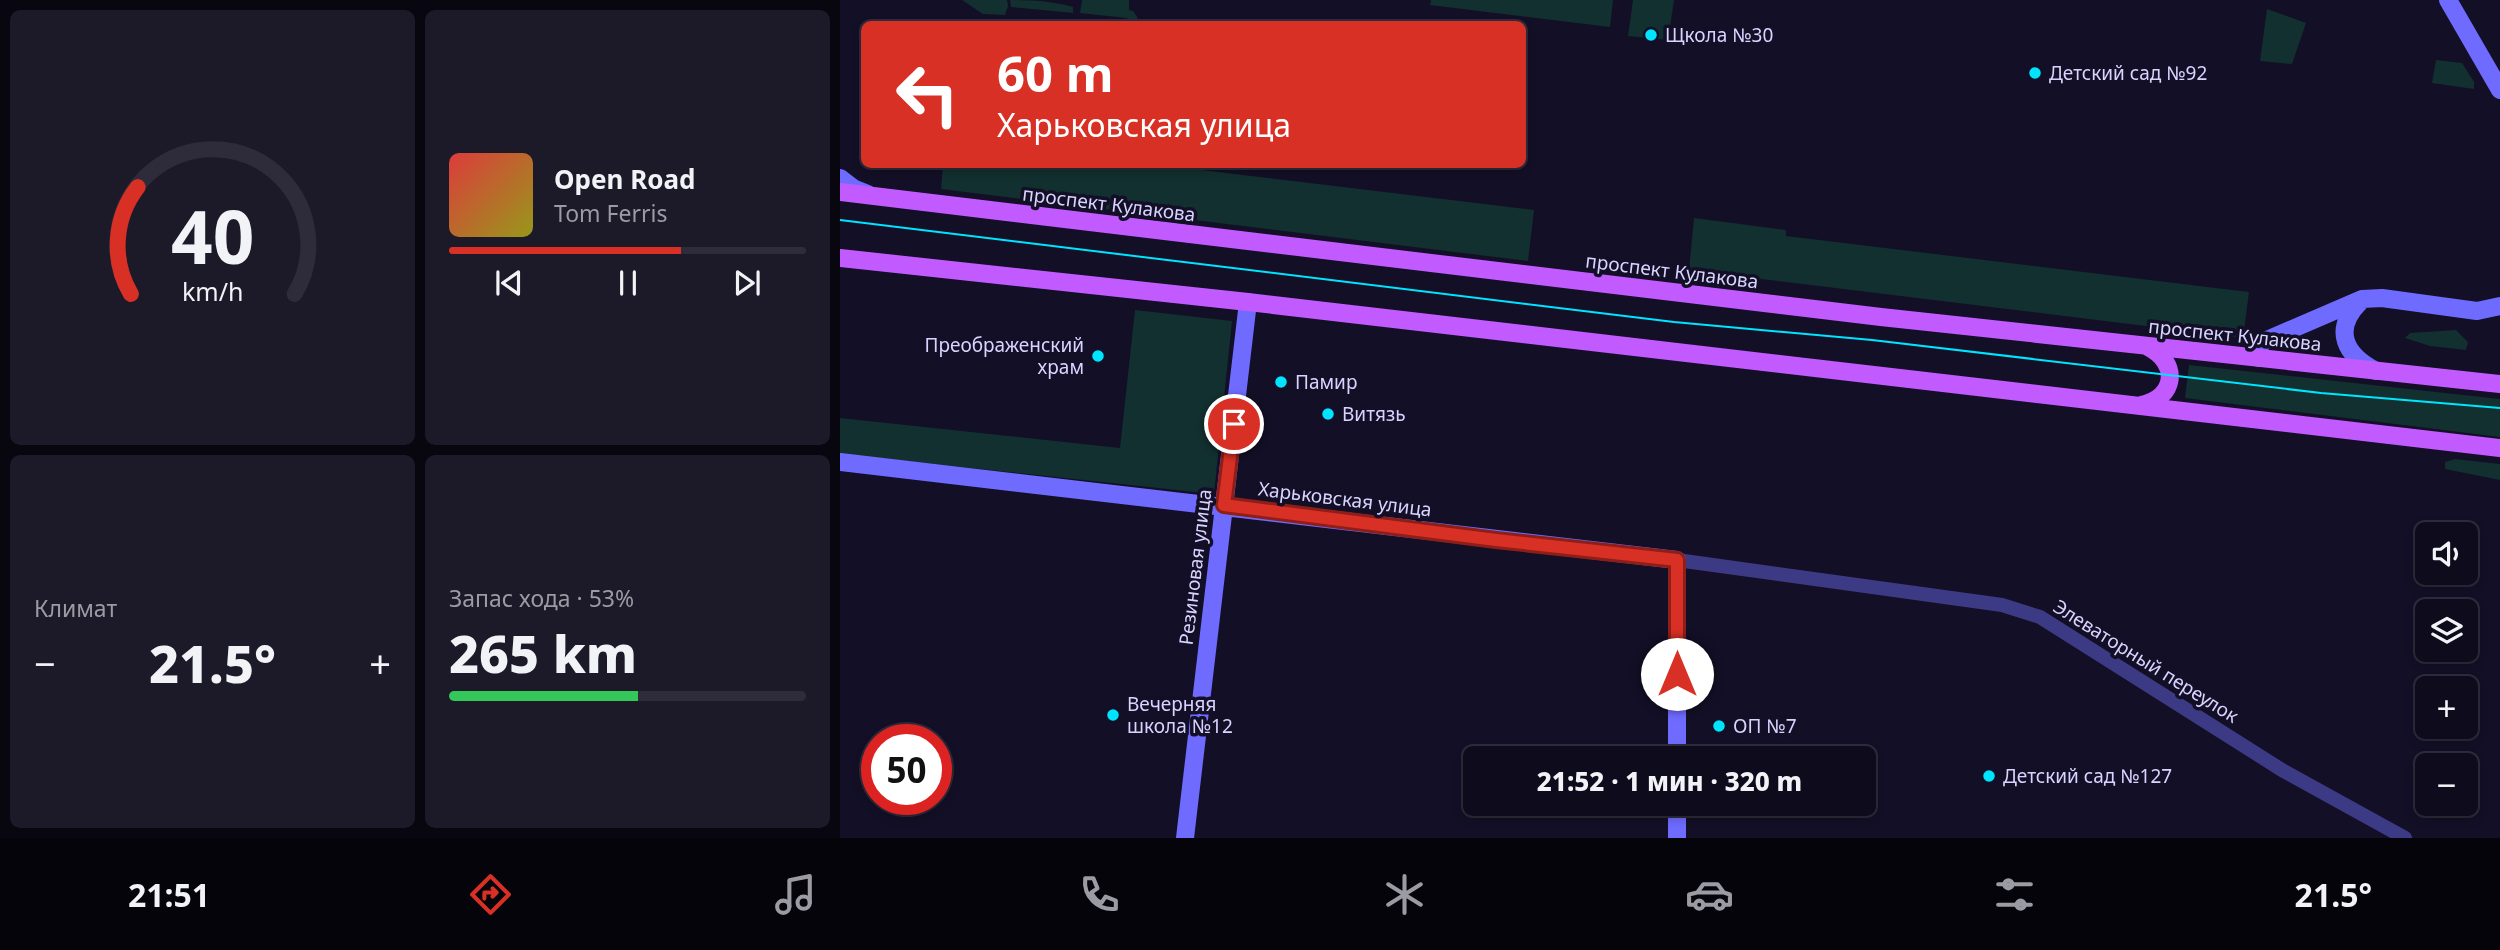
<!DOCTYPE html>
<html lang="ru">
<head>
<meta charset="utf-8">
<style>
  :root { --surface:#0e0b1c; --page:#1c1929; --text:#f1f3f6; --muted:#9b9ba3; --line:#2e2b3b; --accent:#d93025 }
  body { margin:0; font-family:"Noto Sans",sans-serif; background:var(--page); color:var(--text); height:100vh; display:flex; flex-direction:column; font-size:26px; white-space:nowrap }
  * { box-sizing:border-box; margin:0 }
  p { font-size:23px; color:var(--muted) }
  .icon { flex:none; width:38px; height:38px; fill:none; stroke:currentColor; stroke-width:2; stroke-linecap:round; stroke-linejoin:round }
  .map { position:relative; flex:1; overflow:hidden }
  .panel { display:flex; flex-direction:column; gap:10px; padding:10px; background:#08060f; width:840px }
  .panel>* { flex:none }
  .top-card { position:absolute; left:21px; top:21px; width:665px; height:147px; border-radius:10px; box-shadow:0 4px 10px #0003,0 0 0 2px var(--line); background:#d93025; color:#fff; overflow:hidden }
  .controls { position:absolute; left:1575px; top:522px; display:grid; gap:14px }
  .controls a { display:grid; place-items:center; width:63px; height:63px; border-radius:10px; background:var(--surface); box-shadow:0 4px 10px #0003,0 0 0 2px var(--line); font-size:35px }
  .speed { position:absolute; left:21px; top:724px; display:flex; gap:14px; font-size:35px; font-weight:700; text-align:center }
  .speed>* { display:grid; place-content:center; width:91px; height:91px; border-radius:50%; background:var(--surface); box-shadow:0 4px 10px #0003,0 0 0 2px var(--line); line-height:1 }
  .speed .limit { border:10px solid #d22; background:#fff; color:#111 }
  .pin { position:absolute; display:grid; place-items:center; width:60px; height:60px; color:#fff; margin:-30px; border:4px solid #fff; border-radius:50%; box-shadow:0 2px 7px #0007 }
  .me { position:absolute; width:77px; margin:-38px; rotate:0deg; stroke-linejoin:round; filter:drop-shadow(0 0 5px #0008) }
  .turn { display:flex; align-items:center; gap:24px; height:147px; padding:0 21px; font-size:32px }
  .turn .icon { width:91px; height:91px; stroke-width:2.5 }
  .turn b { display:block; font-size:49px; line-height:60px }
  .big { font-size:52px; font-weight:800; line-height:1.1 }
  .panel .widget { flex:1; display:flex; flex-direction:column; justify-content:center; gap:10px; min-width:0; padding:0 24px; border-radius:10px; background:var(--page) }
  .panel .dial { align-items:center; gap:0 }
  .dial svg { height:182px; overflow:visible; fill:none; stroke:var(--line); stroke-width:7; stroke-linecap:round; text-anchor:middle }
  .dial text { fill:var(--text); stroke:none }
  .song { display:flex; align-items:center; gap:21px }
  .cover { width:84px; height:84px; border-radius:10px; background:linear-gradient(135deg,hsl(0 70% 55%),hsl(60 70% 35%)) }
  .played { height:7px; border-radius:4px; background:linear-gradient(90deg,var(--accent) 65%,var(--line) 65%) }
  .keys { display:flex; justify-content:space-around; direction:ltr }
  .heat { display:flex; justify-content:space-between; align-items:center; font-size:38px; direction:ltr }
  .charge { height:10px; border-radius:5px; background:linear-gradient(90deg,#34c759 53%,var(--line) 0) }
  .panel .tiles { flex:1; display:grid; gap:10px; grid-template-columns:repeat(2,1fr) }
  .trip { position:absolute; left:623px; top:746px; width:413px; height:70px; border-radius:10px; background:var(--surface); box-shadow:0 4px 10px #0003,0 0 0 2px var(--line); font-weight:800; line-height:70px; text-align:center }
  .tab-bar { display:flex; height:112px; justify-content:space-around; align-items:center; background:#06040b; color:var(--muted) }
  .tab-bar .icon { width:49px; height:49px }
  .tab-bar .current { color:var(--accent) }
  .tab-bar b { font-size:32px; color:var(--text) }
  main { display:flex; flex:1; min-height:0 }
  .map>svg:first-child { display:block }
  .green { fill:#12302f }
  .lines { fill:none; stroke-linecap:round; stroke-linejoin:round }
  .street { stroke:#3d3a85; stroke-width:14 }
  .secondary { stroke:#6f6bff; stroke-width:18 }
  .primary { stroke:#c25bff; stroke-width:18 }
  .tram { stroke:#00e5ff; stroke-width:2 }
  .route-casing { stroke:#8d1f18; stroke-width:18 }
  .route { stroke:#d93025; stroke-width:12 }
  .poi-dot { fill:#00e5ff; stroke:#130f26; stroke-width:2.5 }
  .labels { text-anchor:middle; stroke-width:7; stroke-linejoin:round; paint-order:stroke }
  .poi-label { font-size:19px; fill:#d9d4ff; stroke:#130f26; text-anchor:start }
  .street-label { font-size:19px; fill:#d9d4ff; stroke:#130f26 }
</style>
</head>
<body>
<main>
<section class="panel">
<div class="tiles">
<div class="widget dial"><svg viewBox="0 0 100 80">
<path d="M14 69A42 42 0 1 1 86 69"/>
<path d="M14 69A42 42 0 0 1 17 22" stroke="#d93025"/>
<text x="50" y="56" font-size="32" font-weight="700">40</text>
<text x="50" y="72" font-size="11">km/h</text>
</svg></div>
<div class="widget">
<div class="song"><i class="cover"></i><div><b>Open Road</b><p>Tom Ferris</p></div></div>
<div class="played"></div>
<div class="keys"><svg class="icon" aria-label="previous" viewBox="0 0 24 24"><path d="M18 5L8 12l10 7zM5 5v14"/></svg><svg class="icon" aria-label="pause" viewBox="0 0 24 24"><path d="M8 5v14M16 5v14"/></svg><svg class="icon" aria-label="next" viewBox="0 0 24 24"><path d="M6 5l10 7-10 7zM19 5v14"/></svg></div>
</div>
<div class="widget"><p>Климат</p>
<div class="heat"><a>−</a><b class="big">21.5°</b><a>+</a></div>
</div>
<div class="widget"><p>Запас хода · 53%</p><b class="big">265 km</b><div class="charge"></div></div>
</div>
</section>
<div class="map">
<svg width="1660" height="838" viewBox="0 0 1660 838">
  <rect width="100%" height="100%" fill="#130f26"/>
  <!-- green -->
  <path class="green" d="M122,0H167L168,6L165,15L143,14Z
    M170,0C192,0 211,1 233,7V13L171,7Z
    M242,0H289V10L293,11L298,18L294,21L286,18L240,13Z
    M591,0H773L770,27L590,5Z
    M793,0H834L828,40L788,36Z
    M1427,9L1466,23L1452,64L1420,61Z
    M1596,60L1622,63L1634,82V89L1592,83Z
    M312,164L694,210L688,261L101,189L103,165Z
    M854,218L946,230V236L1409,292L1403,338L849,270Z
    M295,310L392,321L374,494L0,454V418L280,448Z
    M1616,330L1628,342L1626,350L1590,346L1565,338L1570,333Z
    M1349,365L1660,399V437L1345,398Z
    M1615,459L1660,464V480L1605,469V462Z"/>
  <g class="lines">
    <!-- street -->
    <path class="street" d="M837,560L1162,605L1200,617L1442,770L1565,838"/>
    <!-- secondary -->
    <path class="secondary" d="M1608,0L1660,90
      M0,178L13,188L28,194
      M1520,302C1492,330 1505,355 1536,371
      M1419,358L1420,343L1522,299L1542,298L1637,311L1660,306
      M0,462L837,560V758
      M837,803V838
      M345,838L408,302"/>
    <!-- primary -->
    <path class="primary" d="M0,192L1041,317L1660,384
      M0,258L408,302L1660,448
      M1301,405C1336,398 1340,363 1308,347"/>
    <!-- tram -->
    <path class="tram" d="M0,220L834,322L1032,340L1481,393L1660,408"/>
  </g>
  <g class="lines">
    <defs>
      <path id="route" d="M394,424L384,505L656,540L837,560V674"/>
    </defs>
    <!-- route casing -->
    <use href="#route" class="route-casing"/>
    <!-- route -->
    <use href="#route" class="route"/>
  </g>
  <!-- markers -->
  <g class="poi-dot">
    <circle cx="811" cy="35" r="7"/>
    <circle cx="1195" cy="73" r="7"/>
    <circle cx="258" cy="356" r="7"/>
    <circle cx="441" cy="382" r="7"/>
    <circle cx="488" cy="414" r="7"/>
    <circle cx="273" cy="715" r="7"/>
    <circle cx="879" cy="726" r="7"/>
    <circle cx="1149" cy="776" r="7"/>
  </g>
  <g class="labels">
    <!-- poi labels -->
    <g class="poi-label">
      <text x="825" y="42">Щкола №30</text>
      <text x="1209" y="80">Детский сад №92</text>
      <text x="244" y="352" text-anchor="end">Преображенский<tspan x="244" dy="22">храм</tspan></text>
      <text x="455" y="389">Памир</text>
      <text x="502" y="421">Витязь</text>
      <text x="287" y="711">Вечерняя<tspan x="287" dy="22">школа №12</tspan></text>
      <text x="893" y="733">ОП №7</text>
      <text x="1163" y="783">Детский сад №127</text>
    </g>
    <!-- street labels -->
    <g class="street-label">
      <text transform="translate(269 204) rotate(7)" y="7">проспект Кулакова</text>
      <text transform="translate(832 271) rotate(7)" y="7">проспект Кулакова</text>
      <text transform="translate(1395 335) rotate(6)" y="7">проспект Кулакова</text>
      <text transform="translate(505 499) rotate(7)" y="7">Харьковская улица</text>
      <text transform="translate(355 567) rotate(-83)" y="7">Резиновая улица</text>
      <text transform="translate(1306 661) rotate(32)" y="7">Элеваторный переулок</text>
    </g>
  </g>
</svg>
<div class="controls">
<a><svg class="icon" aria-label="sound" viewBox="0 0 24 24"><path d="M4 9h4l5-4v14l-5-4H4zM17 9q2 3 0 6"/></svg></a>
<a><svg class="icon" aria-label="layers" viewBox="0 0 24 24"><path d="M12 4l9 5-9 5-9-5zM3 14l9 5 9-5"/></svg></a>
<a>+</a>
<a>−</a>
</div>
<div class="speed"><div class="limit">50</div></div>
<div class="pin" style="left:394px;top:424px;background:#d93025"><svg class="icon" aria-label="arrive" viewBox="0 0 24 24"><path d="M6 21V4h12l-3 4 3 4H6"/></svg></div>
<svg class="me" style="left:837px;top:674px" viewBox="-20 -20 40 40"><circle r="19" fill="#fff"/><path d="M0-13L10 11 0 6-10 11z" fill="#d93025"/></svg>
<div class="trip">21:52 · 1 мин · 320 m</div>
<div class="top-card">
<div class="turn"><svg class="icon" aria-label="left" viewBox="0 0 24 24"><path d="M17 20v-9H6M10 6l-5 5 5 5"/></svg><div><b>60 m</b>Харьковская улица</div></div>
</div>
</div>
</main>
<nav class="tab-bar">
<b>21:51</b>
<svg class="icon current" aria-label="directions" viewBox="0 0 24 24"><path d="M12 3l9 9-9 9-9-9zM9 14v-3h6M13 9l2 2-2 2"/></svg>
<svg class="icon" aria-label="music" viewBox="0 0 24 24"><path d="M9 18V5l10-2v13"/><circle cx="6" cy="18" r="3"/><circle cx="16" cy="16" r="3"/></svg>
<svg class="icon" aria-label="phone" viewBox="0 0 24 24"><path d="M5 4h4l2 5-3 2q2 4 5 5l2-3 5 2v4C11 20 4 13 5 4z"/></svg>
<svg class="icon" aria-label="climate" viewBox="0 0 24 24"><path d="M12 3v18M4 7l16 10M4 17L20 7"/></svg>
<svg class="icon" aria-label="car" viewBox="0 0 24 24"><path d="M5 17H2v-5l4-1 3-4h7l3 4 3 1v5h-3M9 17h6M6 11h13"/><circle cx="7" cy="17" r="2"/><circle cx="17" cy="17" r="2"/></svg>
<svg class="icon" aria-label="filters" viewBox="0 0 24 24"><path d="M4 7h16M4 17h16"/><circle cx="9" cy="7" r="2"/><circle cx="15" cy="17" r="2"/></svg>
<b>21.5°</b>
</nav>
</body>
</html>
